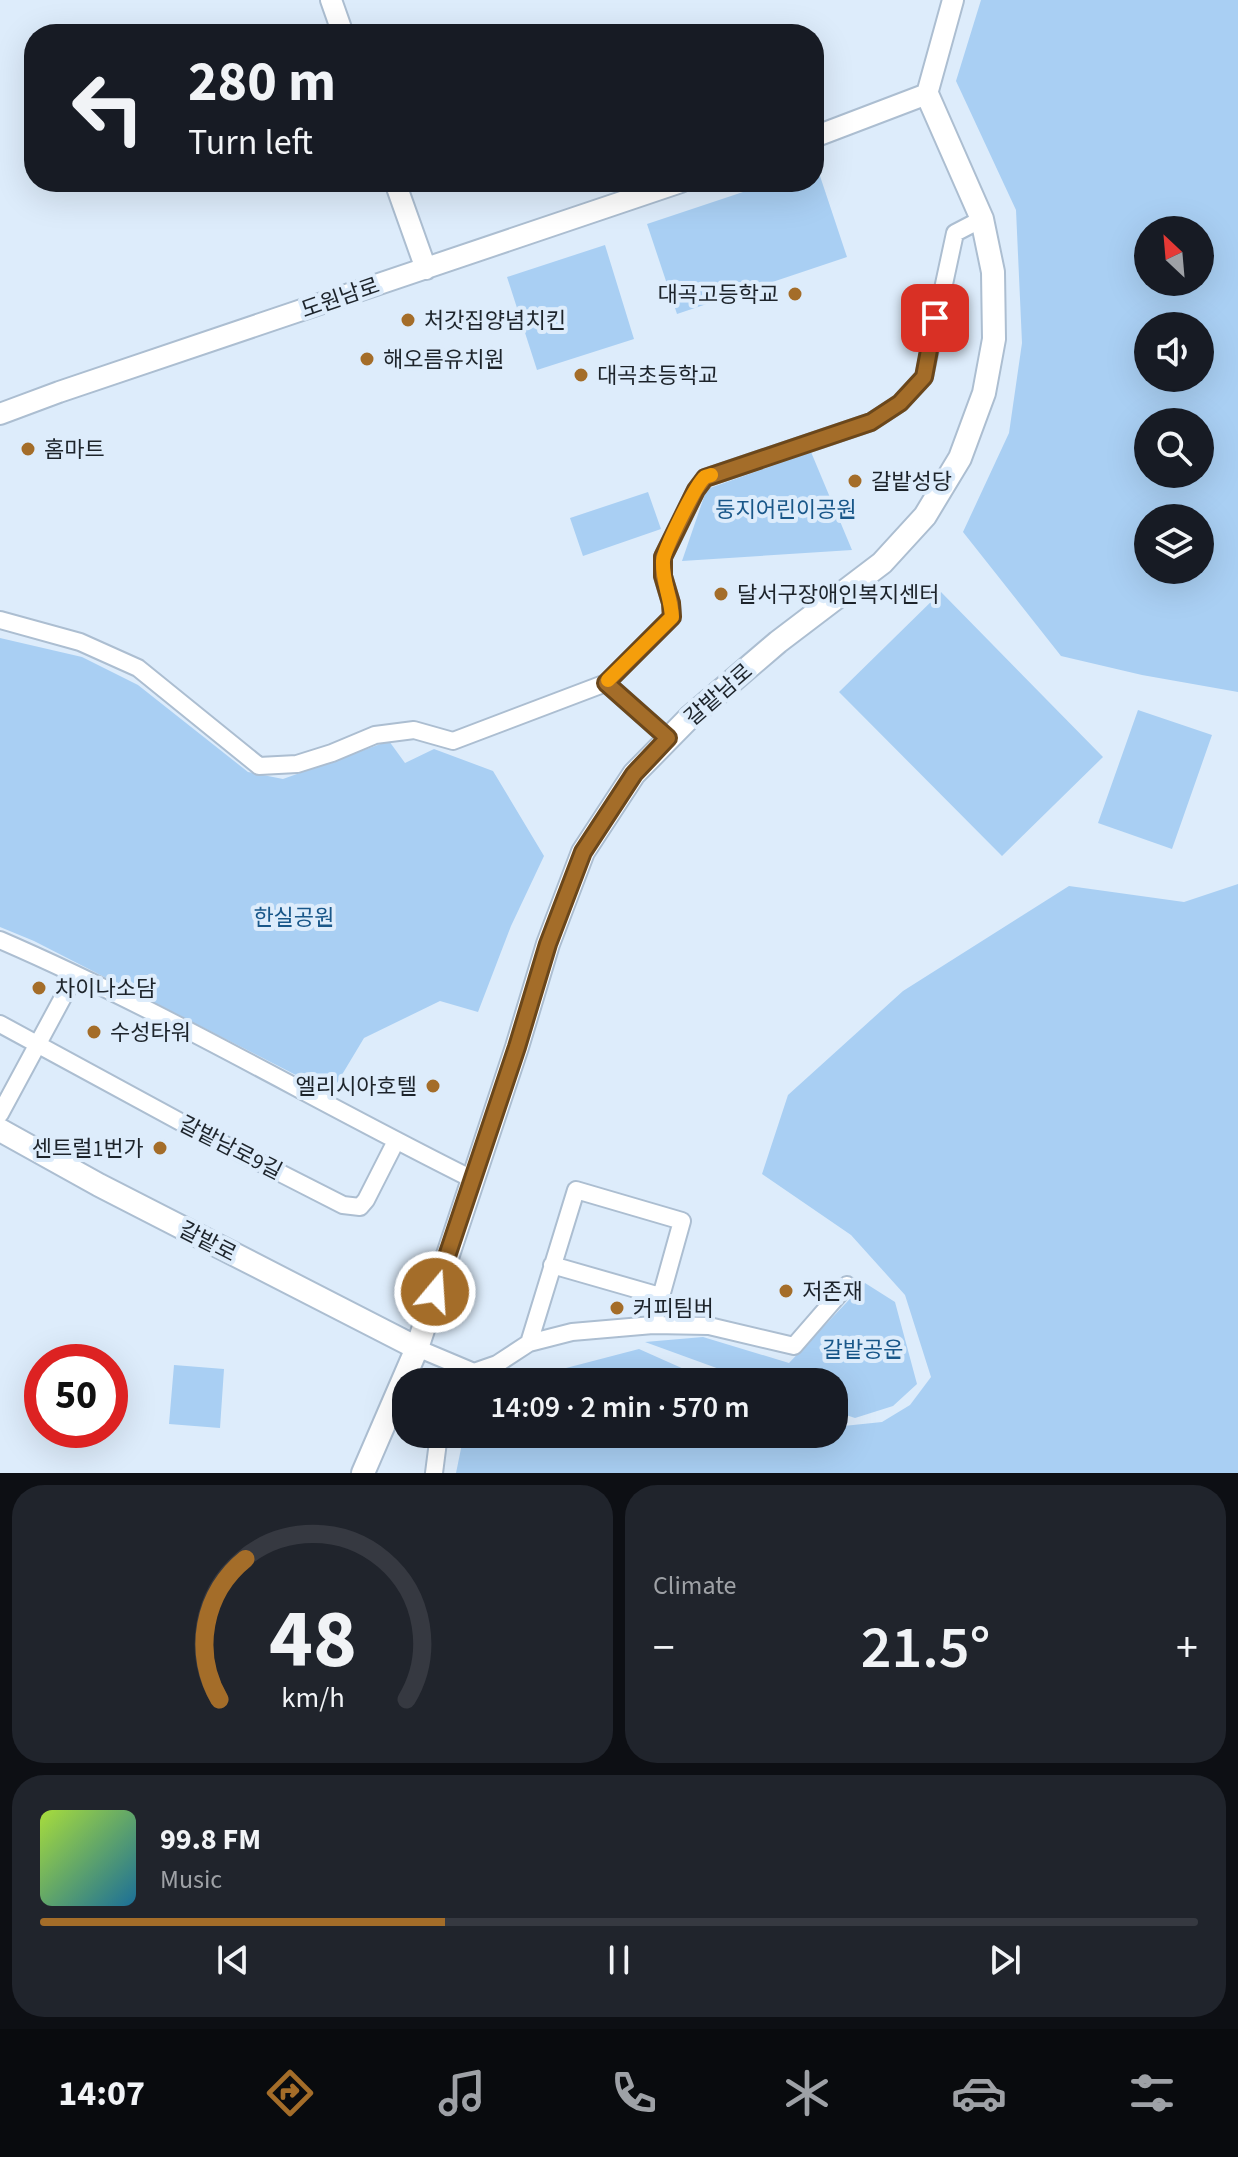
<!DOCTYPE html>
<html lang="en">
<head>
<meta charset="utf-8">
<style>
  :root { --surface:#171b24; --page:#20242c; --text:#f1f3f6; --muted:#9ea1a6; --line:#363941; --accent:#a46d29 }
  body { margin:0; font-family:"Source Sans 3","Noto Sans KR",sans-serif; background:var(--page); color:var(--text); height:100vh; display:flex; flex-direction:column; font-size:30px; white-space:nowrap }
  * { box-sizing:border-box; margin:0 }
  p { font-size:26px; color:var(--muted) }
  .icon { flex:none; width:44px; height:44px; fill:none; stroke:currentColor; stroke-width:2; stroke-linecap:round; stroke-linejoin:round }
  .map { position:relative; height:1473px; overflow:hidden }
  .details { display:flex; flex-direction:column; gap:12px; padding:12px; background:#0d0f14; flex:1 }
  .details>* { flex:none }
  .guide { position:absolute; left:24px; top:24px; width:800px; height:168px; border-radius:32px; box-shadow:0 8px 32px #0002; background:#171b24; color:var(--text); overflow:hidden }
  .needle { width:52px; rotate:334deg }
  .buttons { position:absolute; left:1134px; top:216px; display:grid; gap:16px }
  .buttons a { display:grid; place-items:center; width:80px; height:80px; border-radius:50%; background:var(--surface); box-shadow:0 8px 32px #0002; font-size:40px }
  .speed { position:absolute; left:24px; top:1344px; display:flex; gap:16px; font-size:40px; font-weight:700; text-align:center }
  .speed>* { display:grid; place-content:center; width:104px; height:104px; border-radius:50%; background:var(--surface); box-shadow:0 8px 32px #0002; line-height:1 }
  .speed .limit { border:12px solid #d22; background:#fff; color:#111 }
  .pin { position:absolute; display:grid; place-items:center; width:68px; height:68px; color:#fff; margin:-34px; border-radius:16px; box-shadow:0 4px 12px #0006 }
  .me { position:absolute; width:88px; margin:-44px; rotate:18deg; stroke-linejoin:round; filter:drop-shadow(0 0 6px #0008) }
  .turn { display:flex; align-items:center; gap:28px; height:168px; padding:0 32px; font-size:36px }
  .turn .icon { width:104px; height:104px; stroke-width:2.5 }
  .turn b { display:block; font-size:56px; line-height:68px }
  .big { font-size:60px; font-weight:600; line-height:1.1 }
  .details .tile { flex:1; display:flex; flex-direction:column; justify-content:center; gap:12px; min-width:0; padding:0 28px; border-radius:32px; background:var(--page) }
  .details .dial { align-items:center; gap:0 }
  .dial svg { height:208px; overflow:visible; fill:none; stroke:var(--line); stroke-width:7; stroke-linecap:round; text-anchor:middle }
  .dial text { fill:var(--text); stroke:none }
  .song { display:flex; align-items:center; gap:24px }
  .cover { width:96px; height:96px; border-radius:12px; background:linear-gradient(135deg,hsl(80 70% 55%),hsl(200 70% 35%)) }
  .played { height:8px; border-radius:4px; background:linear-gradient(90deg,var(--accent) 35%,var(--line) 35%) }
  .keys { display:flex; justify-content:space-around; direction:ltr }
  .heat { display:flex; justify-content:space-between; align-items:center; font-size:44px; direction:ltr }
  .details .tiles { flex:1; display:grid; gap:12px; grid-template-columns:1fr 1fr }
  .tile:last-child { grid-column:span 2 }
  .trip { position:absolute; left:392px; top:1368px; width:456px; height:80px; border-radius:32px; background:var(--surface); box-shadow:0 8px 32px #0002; font-weight:600; line-height:80px; text-align:center }
  .menu { display:flex; height:128px; justify-content:space-around; align-items:center; background:#090b0e; color:var(--muted) }
  .menu .icon { width:56px; height:56px }
  .menu .on { color:var(--accent) }
  .menu b { font-size:36px; color:var(--text) }
  .map>svg:first-child { display:block }
  .green { fill:#a9cff3; fill-rule:evenodd }
  .lines { fill:none; stroke-linecap:round; stroke-linejoin:round }
  .minor-casing { stroke:#acbed1; stroke-width:20 }
  .tertiary-casing { stroke:#acbed1; stroke-width:24 }
  .secondary-casing { stroke:#acbed1; stroke-width:26 }
  .minor { stroke:#fff; stroke-width:16 }
  .tertiary { stroke:#fff; stroke-width:20 }
  .secondary { stroke:#fff; stroke-width:22 }
  .route-casing { stroke:#6b471b; stroke-width:20 }
  .route { stroke:#a46d29; stroke-width:14 }
  .slow { stroke:#f59e0b; stroke-width:14 }
  .poi-dot { fill:#a46d29; stroke:#ddecfb; stroke-width:3 }
  .labels { text-anchor:middle; stroke-width:8; stroke-linejoin:round; paint-order:stroke }
  .poi-label { font-size:22px; fill:#1d242b; stroke:#ddecfb; text-anchor:start }
  .street-label { font-size:22px; fill:#1d242b; stroke:#ddecfb }
  .park-label { font-size:22px; fill:#195789; stroke:#ddecfb }
</style>
</head>
<body>
<div class="map">
<svg width="1238" height="1473" viewBox="0 0 1238 1473">
  <rect width="100%" height="100%" fill="#ddecfb"/>
  <!-- green -->
  <path class="green" d="M981,0H1238V692L1142,675L1061,656L963,532L1009,433L1022,343L1016,210L956,81ZM1148,230H1200V282H1148ZM1148,326H1200V378H1148ZM1148,422H1200V474H1148ZM1148,518H1200V570H1148Z
    M817,167L847,257L677,314L647,224L773,182H814V168Z
    M605,245L634,339L537,370L507,277Z
    M811,452L852,550L682,561L705,494L710,488Z
    M648,492L661,529L583,556L570,518Z
    M941,592L1103,757L1002,856L839,692Z
    M0,638L82,657L138,685L248,772L283,779L389,741L405,763L434,749L493,771L544,856L511,926L478,1012L440,1001L364,1038L331,1093L34,941L0,927Z
    M1138,710L1212,735L1172,849L1098,823Z
    M1238,884V1473H456L464,1434H834V1427L882,1422L910,1405L931,1377L905,1295L851,1235L762,1174L788,1095L903,991L1069,886L1184,902Z
    M865,1283L895,1302L917,1384L893,1406L855,1418L834,1411V1382H755L645,1342L703,1337L789,1363Z
    M639,1349L713,1382H518L520,1380Z
    M174,1365L224,1369L220,1428L169,1424Z"/>
  <g class="lines">
    <defs>
      <path id="minor" d="M0,620L80,642L138,668L259,766L297,764L332,753L375,735L414,730L453,741L606,683L672,617L671,603L663,576V557L696,490L705,478L871,422L900,403L924,377L955,233L982,219
        M606,683L668,738
        M0,940C162,1010 315,1101 472,1179
        M0,1024L186,1125L343,1205L360,1207L366,1200L396,1141
        M0,1114L75,975
        M552,1265L660,1296
        M529,1343L576,1190L682,1221L653,1325
        M417,1348L474,1372L497,1364L529,1343L572,1332L653,1325L709,1326L794,1346L847,1285
        M434,1473L439,1434"/>
      <path id="tertiary" d="M331,0L343,34
        M814,137L927,94L953,0
        M395,182L426,269
        M0,414L59,392L681,182"/>
      <path id="secondary" d="M0,1130L99,1185L417,1348
        M363,1473L417,1348L517,1047L548,944L583,852L634,774L689,718L778,642L882,563L925,516L960,458L984,393L994,339L993,272L982,219L927,94"/>
    </defs>
    <!-- minor casing -->
    <use href="#minor" class="minor-casing"/>
    <!-- tertiary casing -->
    <use href="#tertiary" class="tertiary-casing"/>
    <!-- secondary casing -->
    <use href="#secondary" class="secondary-casing"/>
    <!-- minor -->
    <use href="#minor" class="minor"/>
    <!-- tertiary -->
    <use href="#tertiary" class="tertiary"/>
    <!-- secondary -->
    <use href="#secondary" class="secondary"/>
  </g>
  <g class="lines">
    <defs>
      <path id="route" d="M435,1292L517,1047L548,944L583,852L634,774L668,738L606,683L672,617L671,603L663,576V557L696,490L705,478L871,422L900,403L924,377L935,318"/>
    </defs>
    <!-- route casing -->
    <use href="#route" class="route-casing"/>
    <!-- route -->
    <use href="#route" class="route"/>
    <!-- slow -->
    <path class="slow" d="M608,680L672,617C671,598 662,580 663,561C664,549 696,484 705,477C707,476 709,476 711,475"/>
  </g>
  <!-- markers -->
  <g class="poi-dot">
    <circle cx="795" cy="294" r="8"/>
    <circle cx="408" cy="320" r="8"/>
    <circle cx="367" cy="359" r="8"/>
    <circle cx="581" cy="375" r="8"/>
    <circle cx="28" cy="449" r="8"/>
    <circle cx="855" cy="481" r="8"/>
    <circle cx="721" cy="594" r="8"/>
    <circle cx="39" cy="988" r="8"/>
    <circle cx="94" cy="1032" r="8"/>
    <circle cx="433" cy="1086" r="8"/>
    <circle cx="160" cy="1148" r="8"/>
    <circle cx="786" cy="1291" r="8"/>
    <circle cx="617" cy="1308" r="8"/>
  </g>
  <g class="labels">
    <!-- poi labels -->
    <g class="poi-label">
      <text x="779" y="302" text-anchor="end">대곡고등학교</text>
      <text x="424" y="328">처갓집양념치킨</text>
      <text x="383" y="367">해오름유치원</text>
      <text x="597" y="383">대곡초등학교</text>
      <text x="44" y="457">홈마트</text>
      <text x="871" y="489">갈밭성당</text>
      <text x="737" y="602">달서구장애인복지센터</text>
      <text x="55" y="996">차이나소담</text>
      <text x="110" y="1040">수성타워</text>
      <text x="417" y="1094" text-anchor="end">엘리시아호텔</text>
      <text x="144" y="1156" text-anchor="end">센트럴1번가</text>
      <text x="802" y="1299">저존재</text>
      <text x="633" y="1316">커피팀버</text>
    </g>
    <!-- street labels -->
    <g class="street-label">
      <text transform="translate(340 297) rotate(-19)" y="8">도원남로</text>
      <text transform="translate(718 694) rotate(-41)" y="8">갈밭남로</text>
      <text transform="translate(231 1147) rotate(27)" y="8">갈밭남로9길</text>
      <text transform="translate(208 1241) rotate(27)" y="8">갈밭로</text>
    </g>
    <!-- park labels -->
    <g class="park-label">
      <text x="786" y="517">둥지어린이공원</text>
      <text x="294" y="925">한실공원</text>
      <text x="863" y="1357">갈밭공운</text>
    </g>
  </g>
</svg>
<div class="buttons">
<a><svg class="needle" viewBox="-14 -14 28 28"><path d="M0-13l5 13h-10z" fill="#e53935"/><path d="M0 13l5-13h-10z" fill="#9ea1a6"/></svg></a>
<a><svg class="icon" aria-label="sound" viewBox="0 0 24 24"><path d="M4 9h4l5-4v14l-5-4H4zM17 9q2 3 0 6"/></svg></a>
<a><svg class="icon" aria-label="search" viewBox="0 0 24 24"><circle cx="10" cy="10" r="6"/><path d="M15 15l6 6"/></svg></a>
<a><svg class="icon" aria-label="layers" viewBox="0 0 24 24"><path d="M12 4l9 5-9 5-9-5zM3 14l9 5 9-5"/></svg></a>
</div>
<div class="speed"><div class="limit">50</div></div>
<div class="pin" style="left:935px;top:318px;background:#d93025"><svg class="icon" aria-label="arrive" viewBox="0 0 24 24"><path d="M6 21V4h12l-3 4 3 4H6"/></svg></div>
<svg class="me" style="left:435px;top:1292px" viewBox="-20 -20 40 40"><circle r="17" fill="#a46d29" stroke="#fff" stroke-width="3"/><path d="M0-11L8 9 0 5-8 9z" fill="#fff"/></svg>
<div class="trip">14:09 · 2 min · 570 m</div>
<div class="guide">
<div class="turn"><svg class="icon" aria-label="left" viewBox="0 0 24 24"><path d="M17 20v-9H6M10 6l-5 5 5 5"/></svg><div><b>280 m</b>Turn left</div></div>
</div>
</div>
<section class="details">
<div class="tiles">
<div class="tile dial"><svg viewBox="0 0 100 80">
<path d="M14 69A42 42 0 1 1 86 69"/>
<path d="M14 69A42 42 0 0 1 24 15" stroke="#a46d29"/>
<text x="50" y="56" font-size="32" font-weight="700">48</text>
<text x="50" y="72" font-size="11">km/h</text>
</svg></div>
<div class="tile"><p>Climate</p>
<div class="heat"><a>−</a><b class="big">21.5°</b><a>+</a></div>
</div>
<div class="tile">
<div class="song"><i class="cover"></i><div><b>99.8 FM</b><p>Music</p></div></div>
<div class="played"></div>
<div class="keys"><svg class="icon" aria-label="previous" viewBox="0 0 24 24"><path d="M18 5L8 12l10 7zM5 5v14"/></svg><svg class="icon" aria-label="pause" viewBox="0 0 24 24"><path d="M8 5v14M16 5v14"/></svg><svg class="icon" aria-label="next" viewBox="0 0 24 24"><path d="M6 5l10 7-10 7zM19 5v14"/></svg></div>
</div>
</div>
</section>
<nav class="menu">
<b>14:07</b>
<svg class="icon on" aria-label="directions" viewBox="0 0 24 24"><path d="M12 3l9 9-9 9-9-9zM9 14v-3h6M13 9l2 2-2 2"/></svg>
<svg class="icon" aria-label="music" viewBox="0 0 24 24"><path d="M9 18V5l10-2v13"/><circle cx="6" cy="18" r="3"/><circle cx="16" cy="16" r="3"/></svg>
<svg class="icon" aria-label="phone" viewBox="0 0 24 24"><path d="M5 4h4l2 5-3 2q2 4 5 5l2-3 5 2v4C11 20 4 13 5 4z"/></svg>
<svg class="icon" aria-label="climate" viewBox="0 0 24 24"><path d="M12 3v18M4 7l16 10M4 17L20 7"/></svg>
<svg class="icon" aria-label="car" viewBox="0 0 24 24"><path d="M5 17H2v-5l4-1 3-4h7l3 4 3 1v5h-3M9 17h6M6 11h13"/><circle cx="7" cy="17" r="2"/><circle cx="17" cy="17" r="2"/></svg>
<svg class="icon" aria-label="filters" viewBox="0 0 24 24"><path d="M4 7h16M4 17h16"/><circle cx="9" cy="7" r="2"/><circle cx="15" cy="17" r="2"/></svg>
</nav>
</body>
</html>
